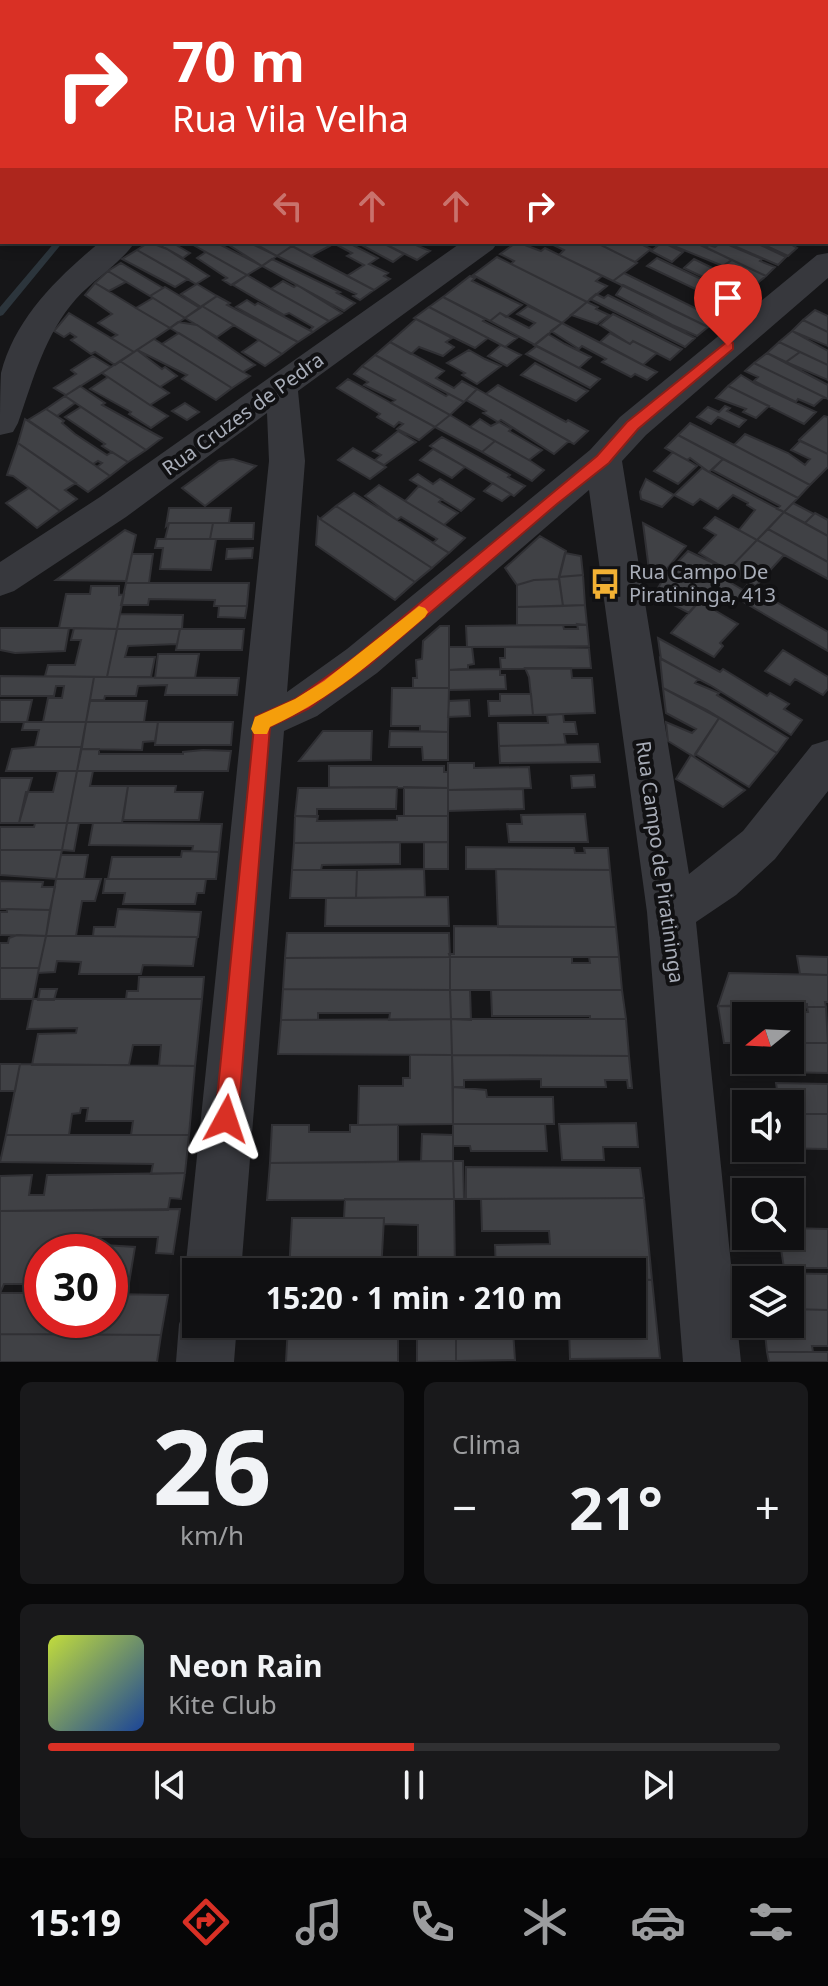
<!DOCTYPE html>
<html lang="pt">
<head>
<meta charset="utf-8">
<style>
  :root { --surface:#101012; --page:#19191b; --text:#f1f3f6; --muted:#9c9d9f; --line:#303032; --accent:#d93025 }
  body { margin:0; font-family:"Noto Sans",sans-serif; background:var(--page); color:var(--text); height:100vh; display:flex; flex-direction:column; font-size:30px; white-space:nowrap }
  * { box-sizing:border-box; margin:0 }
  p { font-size:26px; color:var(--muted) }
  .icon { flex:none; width:44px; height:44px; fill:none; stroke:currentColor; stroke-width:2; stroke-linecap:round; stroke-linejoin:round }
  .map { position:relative; height:1362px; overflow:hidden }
  .details { display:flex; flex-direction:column; gap:20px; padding:20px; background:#09090a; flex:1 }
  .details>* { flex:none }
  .hud { position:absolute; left:0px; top:0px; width:828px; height:244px; box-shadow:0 4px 12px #0003,0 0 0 2px var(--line); background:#d93025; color:#fff; overflow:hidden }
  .needle { width:52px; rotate:252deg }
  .controls { position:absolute; left:732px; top:1002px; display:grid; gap:16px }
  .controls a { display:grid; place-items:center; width:72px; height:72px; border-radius:0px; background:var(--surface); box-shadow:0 4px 12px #0003,0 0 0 2px var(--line); font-size:40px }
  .speed { position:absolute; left:24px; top:1234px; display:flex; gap:16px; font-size:40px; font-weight:700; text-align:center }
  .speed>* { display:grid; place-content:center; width:104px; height:104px; border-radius:50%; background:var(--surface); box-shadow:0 4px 12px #0003,0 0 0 2px var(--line); line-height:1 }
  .speed .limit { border:12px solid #d22; background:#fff; color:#111 }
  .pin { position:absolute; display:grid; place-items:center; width:68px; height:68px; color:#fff; margin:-82px -34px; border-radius:50% 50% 50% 0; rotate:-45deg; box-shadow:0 0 8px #0007 }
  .pin .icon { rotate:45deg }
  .me { position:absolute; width:88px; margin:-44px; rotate:5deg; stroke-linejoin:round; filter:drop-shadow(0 0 6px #0008) }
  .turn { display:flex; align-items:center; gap:28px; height:168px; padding:0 40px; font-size:36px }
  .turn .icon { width:104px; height:104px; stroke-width:2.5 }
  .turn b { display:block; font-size:56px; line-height:68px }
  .lanes { display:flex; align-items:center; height:76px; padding:0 40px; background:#0003; justify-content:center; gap:40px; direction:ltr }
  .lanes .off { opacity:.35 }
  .big { font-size:60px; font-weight:700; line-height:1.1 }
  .details .card { flex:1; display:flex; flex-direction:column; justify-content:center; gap:12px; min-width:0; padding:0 28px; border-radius:12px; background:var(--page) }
  .details .dial { align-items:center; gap:0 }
  .dial b { font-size:104px; line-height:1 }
  .song { display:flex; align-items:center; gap:24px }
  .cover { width:96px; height:96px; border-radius:12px; background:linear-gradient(135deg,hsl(70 70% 55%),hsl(220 70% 35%)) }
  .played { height:8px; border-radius:4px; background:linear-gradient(90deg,var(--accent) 50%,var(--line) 50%) }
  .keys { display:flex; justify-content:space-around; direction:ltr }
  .heat { display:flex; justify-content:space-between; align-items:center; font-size:44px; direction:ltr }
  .details .tiles { flex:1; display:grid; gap:20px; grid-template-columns:1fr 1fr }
  .card:last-child { grid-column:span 2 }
  .trip { position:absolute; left:182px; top:1258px; width:464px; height:80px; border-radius:0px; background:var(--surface); box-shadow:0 4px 12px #0003,0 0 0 2px var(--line); font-weight:700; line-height:80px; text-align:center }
  .tab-bar { display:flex; height:128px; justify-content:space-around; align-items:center; background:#060607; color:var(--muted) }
  .tab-bar .icon { width:56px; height:56px }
  .tab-bar .active { color:var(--accent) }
  .tab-bar b { font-size:36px; color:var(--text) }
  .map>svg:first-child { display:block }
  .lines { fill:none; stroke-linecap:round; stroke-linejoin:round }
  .stream { fill:#2c353c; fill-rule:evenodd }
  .building { fill:#404145; stroke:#303034; stroke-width:2 }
  .minor { fill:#37383d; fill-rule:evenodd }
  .route { fill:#d93025; stroke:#8d1f18; stroke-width:2 }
  .slow { fill:#f59e0b }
  .labels { text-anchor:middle; stroke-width:8; stroke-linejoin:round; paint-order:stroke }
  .street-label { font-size:20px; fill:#a8adb8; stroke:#111113 }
  .poi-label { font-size:20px; fill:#a8adb8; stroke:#111113; text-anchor:start }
</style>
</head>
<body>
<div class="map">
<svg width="828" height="1362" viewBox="0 0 828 1362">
  <rect width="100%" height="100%" fill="#161618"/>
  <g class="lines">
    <!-- stream -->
    <path class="stream" d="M684,0L681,2H662L665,0Z
      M55,242H63L3,315L0,316V307Z"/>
  </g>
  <!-- building -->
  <path class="building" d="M149,242L167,249L209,276L196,284L137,250Z
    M171,242L190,253L183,258L162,246Z
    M188,242H215L262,266L247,275Z
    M224,242H248L277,256L262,266Z
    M252,242H284L292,246L277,256Z
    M298,242H337L311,256L292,246Z
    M341,242H347L378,258L369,264L388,273L384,276L390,279L374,290L347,276L364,265L347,256L352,253L337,245Z
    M356,242H381L404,254L393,262Z
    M381,242H409L430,251L417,260Z
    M517,242L541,251L545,248L602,276L596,281L607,286L587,302L511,264L514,261L500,254Z
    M547,242H595L637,263L613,281L559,255L564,250Z
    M595,242H637L651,249L635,262Z
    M662,242L683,252L672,262L651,251Z
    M664,242H694L732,260L723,266Z
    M722,242L762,259L760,261L775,267L766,276L705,247L709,245L715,247Z
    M725,242H754L786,257L778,265Z
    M758,242H787L797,248L788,256Z
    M292,246L323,263L374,290L360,300L353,296L356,294L277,256Z
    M137,250L188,279L175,287L122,259Z
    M206,252L247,275L231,285L223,280L227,278L197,258Z
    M497,257L587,302L562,323L473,275Z
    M657,258L741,298L731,306L647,266Z
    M272,259L340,292L337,293L355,303L344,311L262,266Z
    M694,259L737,280L751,289L743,296L684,268Z
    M732,260L766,276L754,286L731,271L734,268L726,264Z
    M121,263L163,288L150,296L108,271Z
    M108,271L126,282L109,291L95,283Z
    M624,273L717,319L708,327L613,281Z
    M247,275L271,289L329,321L313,332L310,330L313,327L289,313L284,315L233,285Z
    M470,276L475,278L472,281L522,305L506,317L500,313L490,321L443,297Z
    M283,281L294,287L297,285L342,313L329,321L271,289Z
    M95,283L136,308L170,328L134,352L111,338L117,335L98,323L112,314L85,295Z
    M197,284L217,296L201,307L181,294Z
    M623,285L708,327L697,336L672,325L616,295Z
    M165,287L200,308L185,318L150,296Z
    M596,294L604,298L608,295L695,338L685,347L590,299Z
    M217,296L230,303L227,305L298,342L282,354L202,306Z
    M443,297L485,319L483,321L517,338L505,347L429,307Z
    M153,298L185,318L170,328L136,308Z
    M247,300L255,305L258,303L313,332L298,342L236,307Z
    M587,302L598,307L596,309L609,315L597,324L571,315Z
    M202,306L234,325L217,337L185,318Z
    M528,306L562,323L535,345L490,321L500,313L529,328L535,323L517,314Z
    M429,307L488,338L475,348L414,318Z
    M815,310L828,316V332L803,320Z
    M69,313L111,338L134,352L115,365L95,352L91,354L71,340L76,337L70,333L64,337L54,331Z
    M613,314L682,349L670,360L633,341L630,344L600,325Z
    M416,319L452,338L446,342L454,347L443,356L419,347L411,354L390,342Z
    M803,320L828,332V346L792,331Z
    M178,322L197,325L255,365L243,372L170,328Z
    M562,323L643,365L657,372L647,380L635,374L631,377L602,362L606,359L582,346L579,349L551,331Z
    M792,331L828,351V365L779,342Z
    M179,333L243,372L250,376L232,388L162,344Z
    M610,333L630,344L633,341L657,353L643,365L600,342Z
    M548,334L565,344L591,357L579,368L534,345Z
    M154,339L162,344L232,388L216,400L182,379L187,375L137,350Z
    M259,340L282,354L265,366L242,352Z
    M390,342L444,371L436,378L454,388L462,381L477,389L464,402L375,355Z
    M779,342L800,352L786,362L767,353Z
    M501,345L521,355L507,366L488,356Z
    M537,346L600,379L590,388L526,354Z
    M137,350L162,369L165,367L177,376L160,387L120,361Z
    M469,350L485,359L501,366L477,384L462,375L465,373L447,363Z
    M800,352L828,365V380L786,362Z
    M767,353L828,385V399L754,363Z
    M375,355L446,396L449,394L464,402L450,415L362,366Z
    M93,356L111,367L66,395L54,388L76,374L71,370Z
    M120,361L160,387L169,393L150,405L102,373Z
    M535,363L588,391L576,401L521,375Z
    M754,363L824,397L814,406L798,399L796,402L754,381L758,377L745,371Z
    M362,366L450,415L435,427L391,403L395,400L364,385L368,382L354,374Z
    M741,375L756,384L816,412L804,424L728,386Z
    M108,377L150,405L168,416L151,428L129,414L131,412L90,389Z
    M348,379L391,403L435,427L419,440L397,429L403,424L399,422L394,427L377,417L380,414L337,388Z
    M498,385L566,422L568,420L588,431L574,444L486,394Z
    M80,386L105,403L102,405L162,438L146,450L65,396Z
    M728,386L769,406L756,418L743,412L746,409L716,398Z
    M477,389L486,394L569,441L554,454L501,420L498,422L483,413L486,411L466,400Z
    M65,396L75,403L57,416L46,409Z
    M185,403L199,412L187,420L172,411Z
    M725,406L730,408L727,411L746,420L739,427L718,417L711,424L697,417L708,407L719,412Z
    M81,407L146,450L128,462L102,446L105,444L65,417Z
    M46,409L64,421L62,423L75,434L107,455L112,452L128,462L110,476L97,467L102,463L98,461L93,464L28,420Z
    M450,415L470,427L495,441L482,452L435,427Z
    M824,416L828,417V454L799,440Z
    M25,419L93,464L110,476L88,492L18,443Z
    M480,419L491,426L499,422L511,429L509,431L542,450L529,460L470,427Z
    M690,423L734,445L810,485L798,498L678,435Z
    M398,431L416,442L384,465L375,460L381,455L373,451Z
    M745,434L788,453L805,465L810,459L791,450L800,441L828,454V467L810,485L734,445Z
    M678,435L723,459L709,472L690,458L687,460L665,448Z
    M442,437L510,475L508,477L525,486L514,496L430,446Z
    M495,441L529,460L544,470L532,481L482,452Z
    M18,443L76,483L65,490L77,499L60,511L13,476L7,475Z
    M353,448L386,467L370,479L338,460Z
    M433,449L465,467L452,478L420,460Z
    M673,452L697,466L678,484L654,471Z
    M233,459L256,466L205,506L182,488L219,461Z
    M723,459L798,498L784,512L777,509L780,506L712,470Z
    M702,468L709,472L784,512L757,540L739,530L755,510L747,505L748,503L733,495L718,509L700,499L693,505L674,495Z
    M418,474L433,484L440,479L474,499L461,511L410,480Z
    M646,479L674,495L662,507L641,499L640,492Z
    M493,483L511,494L502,501L484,491Z
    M379,485L444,525L465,538L449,553L433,543L437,539L401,517L397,520L365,496Z
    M419,486L442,499L439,502L458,513L444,525L405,501Z
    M29,488L60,511L37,528L6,503Z
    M354,493L381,510L449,553L432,568L336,506Z
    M793,503L814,514L805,523L784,512Z
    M336,506L432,568L415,582L320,519Z
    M169,508H231L229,523H169L166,526Z
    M784,512L828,536V562L768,529Z
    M815,513L828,520V536L805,523Z
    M318,517L320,519L415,582L395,600L316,545Z
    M715,517L757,540L728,570L699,553L716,535L704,528Z
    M169,523H213L210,539H165Z
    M213,523H254L253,539H210Z
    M643,523L686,546L661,576L649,570Z
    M768,529L828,562V579L757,540Z
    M125,530L136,535L126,581L56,580Z
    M540,536L566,551L559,579L534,580L517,585L505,568Z
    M157,539H216L211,570L160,569L163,548H155Z
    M757,540L784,555L756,586L728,570Z
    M253,548L252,558L226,559L227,549Z
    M688,551L728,570L689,613L668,602L671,599L656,591L667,573Z
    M565,553L581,556L583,575L559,577Z
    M132,554H153L149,583H126Z
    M583,575L585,605L563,606L559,577Z
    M721,577L743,590L747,585L828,632V651L714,585Z
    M559,579L563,606L517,607V585L534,580Z
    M126,583H249L247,606H214L215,600L149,599L148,605H121Z
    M91,586H119V595L124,594L117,629L59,628L66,594H90Z
    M699,601L738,624L720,643L723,646L714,657L671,633Z
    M585,605L587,625H517V607Z
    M219,606H247L245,618L218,617Z
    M120,614L183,615L182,629H117Z
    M577,624L587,625L589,646L467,647L466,626L563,625L564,629H578Z
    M440,626H449V688H413V678H417L416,660L422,659L423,641Z
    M0,628H69L65,651L15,653L0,650Z
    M74,628L117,629L107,677L45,676L48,665H75L81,640H71Z
    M117,629H180L177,644L128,646L125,657H155L151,677H107Z
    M180,629H244L242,650H176Z
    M658,638L720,672L723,669L767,696L770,693L789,704L784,709L802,720L791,735L710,685L661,659Z
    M449,647H472L474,664L468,665V669L449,670Z
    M505,647L589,648L591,668L501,669L500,658H505Z
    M783,650L828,677V689L823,695L795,679L790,685L765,671Z
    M158,654H199L195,678H155Z
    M660,658L698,679L695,683L719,693L717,695L788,738L777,753L707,710L663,688Z
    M525,668H571L572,678H592L595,713L533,715L529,677Z
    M500,669V675H505L506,689L449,690V670Z
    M0,676L94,677L86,722H43L48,698H62L64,686H56L54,696H0Z
    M94,677H107L239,678L237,695H165L167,685L138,686L136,696H105L104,700H90Z
    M392,688H449L448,732L420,731V726H391Z
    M663,688L719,718L694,757L668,741L666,722L692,733L696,729L666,713Z
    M500,694H531L533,715L489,716L488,701H500Z
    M0,700H32L27,722H0Z
    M469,700L470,716L448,717L449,701Z
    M90,701H147L144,722H86Z
    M563,714L564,722H575L577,734H564L566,745L499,746L498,723H548L547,715Z
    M719,718L777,753L749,787L695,754Z
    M24,722H86L82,747H35L39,730H22Z
    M86,722H158L155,741L143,742L142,750L81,749Z
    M158,722H233L231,745H155Z
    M323,731H372L371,760L299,761Z
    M390,731L448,732V760H423L422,747H389Z
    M598,744L600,762L500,763L499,746Z
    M35,747H82L77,771H6L12,749Z
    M81,749H99V754H183V752L203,750L231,751L228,771H77Z
    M691,755L694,757L745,790L723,807L676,779Z
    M448,763H474V768L529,767L531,788L448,790Z
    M329,766H444V772H448V788L329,787Z
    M58,771H77L67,823H19L26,792H53Z
    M77,771H93L90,786H128L122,823H67Z
    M594,775L595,787L572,788L571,776Z
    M0,778H32L19,823H0Z
    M128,786H176L175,792H203L199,820H123Z
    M397,787L396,809H317V817L295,816L298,788Z
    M404,787L448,788V816H404Z
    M523,789L524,809L448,811V790Z
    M585,814L588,842H509L507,824H522L521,815Z
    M295,816H318L317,821L397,820V816H448V842L294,843Z
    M35,823H67L62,850H0V827H34Z
    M67,823H79L74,851L62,850Z
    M93,823H122L222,824L219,852L192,851L193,846L89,845Z
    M400,842V864L322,865L321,870H292L294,843Z
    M424,842H448V869H424Z
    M466,847L574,848L575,853H585L584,848H608L610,870L466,869Z
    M0,850H62L56,879L0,875Z
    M182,851L219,852L216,879H108L112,857H181Z
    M61,855H88L84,879H56Z
    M424,869L425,897L356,898L357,870Z
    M496,869L610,870L616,927H498Z
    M292,870H357L356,898H290Z
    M56,879H101L95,901H82L76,936H46Z
    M105,879H206L204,893H197L195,904H123L125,893H103Z
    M0,881L43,882L42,887H55L50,910L0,909Z
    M448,897L449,926H325L326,898Z
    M7,909L50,910L46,936L0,935V912H7Z
    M118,909L201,912L198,937L93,936L94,927H115Z
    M454,926L616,927L619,957H450L449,954H454Z
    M287,933H449L450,957L285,958Z
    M17,935L46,936L39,968H0V943H8L9,938Z
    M46,936H93L197,937L193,966L143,965L141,974H79L81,962L57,961L55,972L38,973Z
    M797,956L828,957V975L800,974Z
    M450,957H572V963H590L589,957H619L622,990H450Z
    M450,957V990L283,989L285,958Z
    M0,968H39L33,999H0Z
    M729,973L828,975V1002H825L826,1007H807V1004L718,1006Z
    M139,977H204L202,999H126L127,991H138Z
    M40,989H57L54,1000H38Z
    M283,989L450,990L451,1019L389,1020L390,1013H318V1020H281Z
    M450,990H470L471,1020L451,1019Z
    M491,990H622L626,1019H590V1016H492Z
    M33,999H202L195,1066H159L161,1045H133L129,1065H32L38,1034L76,1033L77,1028L27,1029Z
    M718,1006L789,1007L790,1012H808L807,1007H826L828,1043H790V1016H746V1043H724Z
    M451,1019L452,1055L278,1054L281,1020Z
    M451,1019H626L629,1056L452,1055Z
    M790,1043H828V1073L779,1072L777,1060H790Z
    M410,1055H452L453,1124L358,1125L359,1086H403V1078H410Z
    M452,1055L629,1056L632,1088H628L627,1080H605L606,1087H541V1079L464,1080V1087H453Z
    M0,1064H20L15,1091H0Z
    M20,1064L195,1066L189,1135H131L133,1121H86L88,1108H81L80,1113L72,1114L69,1135H6Z
    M776,1083L828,1084V1114H790V1104H779Z
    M453,1087L486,1090L487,1097H553L554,1124H453Z
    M734,1113H746V1143H738Z
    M790,1114H828V1149L770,1148H790Z
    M636,1123L638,1147H603L604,1160H562L559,1124Z
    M453,1124H545L547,1151H471L470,1146H453Z
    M272,1125H309V1132H350V1125H398V1162L270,1163Z
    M422,1134L453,1135V1161H421Z
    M6,1135H189L185,1173L151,1174L153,1164L0,1162Z
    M453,1161L454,1199L267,1200L270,1163Z
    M453,1161H463L464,1199H454Z
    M466,1167L640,1168L644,1198L466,1199Z
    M185,1173L181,1199L170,1198L168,1210L0,1211V1176L32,1175L29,1195H44L47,1175Z
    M644,1198L652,1280L632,1279V1272H496L495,1245L550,1244L549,1231H482L481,1199Z
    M345,1199H454L455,1272H406V1269H418V1225L384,1224V1218H344Z
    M180,1209L173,1254L156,1253L158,1237H74L72,1243L135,1247L127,1295L110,1294V1252H42V1284H4L0,1293V1211Z
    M292,1218H384L381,1272H289Z
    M790,1228L828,1229V1268H784L779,1236H790Z
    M756,1273L828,1274V1310L790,1309V1280H757Z
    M632,1279L652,1280L660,1358L570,1359L569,1329L513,1330L515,1360L456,1361V1324H632Z
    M0,1293H42V1320H110V1294L168,1295L161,1335L0,1334Z
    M790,1309L828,1310V1346H812L813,1352H767L764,1324H790Z
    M288,1324H380V1339H398V1362H286Z
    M417,1324H456V1361L417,1362Z
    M0,1334L161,1335L157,1362H0Z
    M767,1352H828V1362H769Z"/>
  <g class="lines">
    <!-- minor -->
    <path class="minor" d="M482,0H508V2H482Z
      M826,90H828L826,107Z
      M100,242H135C120,264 94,279 76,299C45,334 33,380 18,423L13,432L0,435C0,416 0,392 1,373C15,318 58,277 100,242Z
      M462,242H498L493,249L298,391L305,461L287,692L347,649L590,450L620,417L817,255L828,253V278L646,435L622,461L689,874L743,831L812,745L828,740V791L775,859L736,895L696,922L741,1362H683L647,912L589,490L377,673L317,716L284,731L241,1272H196V1293L185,1272L269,461L267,413L126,517L14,591L0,596V562L100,497Z
      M196,1300V1324H237L234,1362H176L179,1324L187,1303Z"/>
  </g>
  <!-- route -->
  <path class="route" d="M728,341L733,343V349L638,429L609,463L557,504L368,666L308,709L270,727L238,1119L234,1128L226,1131L218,1128L215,1119L255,717L295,699L356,656L597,456L627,422Z"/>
  <!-- slow -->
  <path class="slow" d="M419,606L425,608L428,612L425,617C373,661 333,698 270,727L267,734H254L251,729L255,717L295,699L324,681Z"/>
  <!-- icons -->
  <defs>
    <symbol id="bus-bare" viewBox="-9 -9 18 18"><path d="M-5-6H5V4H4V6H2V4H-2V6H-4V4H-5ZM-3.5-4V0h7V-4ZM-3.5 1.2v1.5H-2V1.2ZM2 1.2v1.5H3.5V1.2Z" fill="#f2b134" stroke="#111113" stroke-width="2.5" paint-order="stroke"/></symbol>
  </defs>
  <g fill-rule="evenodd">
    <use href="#bus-bare" x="583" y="562" width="44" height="44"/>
  </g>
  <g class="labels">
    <!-- street labels -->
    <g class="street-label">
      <text transform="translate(243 414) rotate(-36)" y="7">Rua Cruzes de Pedra</text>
      <text transform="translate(660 862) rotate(82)" y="7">Rua Campo de Piratininga</text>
    </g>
    <!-- poi labels -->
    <g class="poi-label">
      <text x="629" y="579">Rua Campo De<tspan x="629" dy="23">Piratininga, 413</tspan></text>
    </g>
  </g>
</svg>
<div class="controls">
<a><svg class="needle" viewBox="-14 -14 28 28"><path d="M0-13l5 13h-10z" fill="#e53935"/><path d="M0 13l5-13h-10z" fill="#9c9d9f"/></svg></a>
<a><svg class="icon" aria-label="sound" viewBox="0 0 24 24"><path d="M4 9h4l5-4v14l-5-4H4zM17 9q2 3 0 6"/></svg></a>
<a><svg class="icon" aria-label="search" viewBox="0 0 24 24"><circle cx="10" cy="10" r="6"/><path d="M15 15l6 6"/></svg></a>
<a><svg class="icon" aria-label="layers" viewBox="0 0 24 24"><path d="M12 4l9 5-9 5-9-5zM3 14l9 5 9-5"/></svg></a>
</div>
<div class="speed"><div class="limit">30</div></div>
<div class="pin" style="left:728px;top:346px;background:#d93025"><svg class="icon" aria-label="arrive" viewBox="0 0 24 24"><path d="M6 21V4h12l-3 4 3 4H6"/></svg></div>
<svg class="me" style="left:226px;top:1119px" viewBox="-20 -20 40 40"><path d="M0-17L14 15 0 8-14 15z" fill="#d93025" stroke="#fff" stroke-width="4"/></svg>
<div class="trip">15:20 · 1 min · 210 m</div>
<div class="hud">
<div class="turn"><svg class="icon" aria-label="right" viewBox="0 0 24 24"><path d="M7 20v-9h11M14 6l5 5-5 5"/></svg><div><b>70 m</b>Rua Vila Velha</div></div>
<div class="lanes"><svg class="icon off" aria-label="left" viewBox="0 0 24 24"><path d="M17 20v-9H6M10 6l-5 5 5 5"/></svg><svg class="icon off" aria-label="ahead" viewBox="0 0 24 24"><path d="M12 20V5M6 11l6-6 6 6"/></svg><svg class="icon off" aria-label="ahead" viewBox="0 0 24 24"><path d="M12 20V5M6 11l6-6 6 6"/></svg><svg class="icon" aria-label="right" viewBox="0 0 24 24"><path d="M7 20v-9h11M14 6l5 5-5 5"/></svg></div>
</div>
</div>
<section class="details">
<div class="tiles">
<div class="card dial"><b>26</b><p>km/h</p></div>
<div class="card"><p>Clima</p>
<div class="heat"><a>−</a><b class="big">21°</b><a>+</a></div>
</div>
<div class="card">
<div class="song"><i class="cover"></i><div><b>Neon Rain</b><p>Kite Club</p></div></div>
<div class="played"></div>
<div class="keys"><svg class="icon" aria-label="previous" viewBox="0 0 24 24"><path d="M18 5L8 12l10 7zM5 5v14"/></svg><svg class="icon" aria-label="pause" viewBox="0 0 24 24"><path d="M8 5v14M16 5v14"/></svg><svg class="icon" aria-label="next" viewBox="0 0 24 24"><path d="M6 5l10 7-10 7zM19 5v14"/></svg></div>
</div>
</div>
</section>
<nav class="tab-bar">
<b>15:19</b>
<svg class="icon active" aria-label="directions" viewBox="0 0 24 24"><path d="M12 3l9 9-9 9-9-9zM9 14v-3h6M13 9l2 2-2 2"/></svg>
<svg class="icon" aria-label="music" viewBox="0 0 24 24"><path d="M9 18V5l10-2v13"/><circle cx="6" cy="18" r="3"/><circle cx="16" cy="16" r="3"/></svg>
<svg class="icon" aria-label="phone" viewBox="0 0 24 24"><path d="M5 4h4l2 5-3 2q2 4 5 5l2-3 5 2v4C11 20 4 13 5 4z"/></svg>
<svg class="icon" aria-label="climate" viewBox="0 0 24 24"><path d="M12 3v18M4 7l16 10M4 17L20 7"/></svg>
<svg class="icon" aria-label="car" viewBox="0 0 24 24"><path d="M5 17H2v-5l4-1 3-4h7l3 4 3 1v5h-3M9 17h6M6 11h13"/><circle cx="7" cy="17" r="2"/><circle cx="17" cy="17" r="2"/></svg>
<svg class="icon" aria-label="filters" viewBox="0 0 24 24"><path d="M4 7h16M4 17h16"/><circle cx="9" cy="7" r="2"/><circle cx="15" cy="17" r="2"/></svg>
</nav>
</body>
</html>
